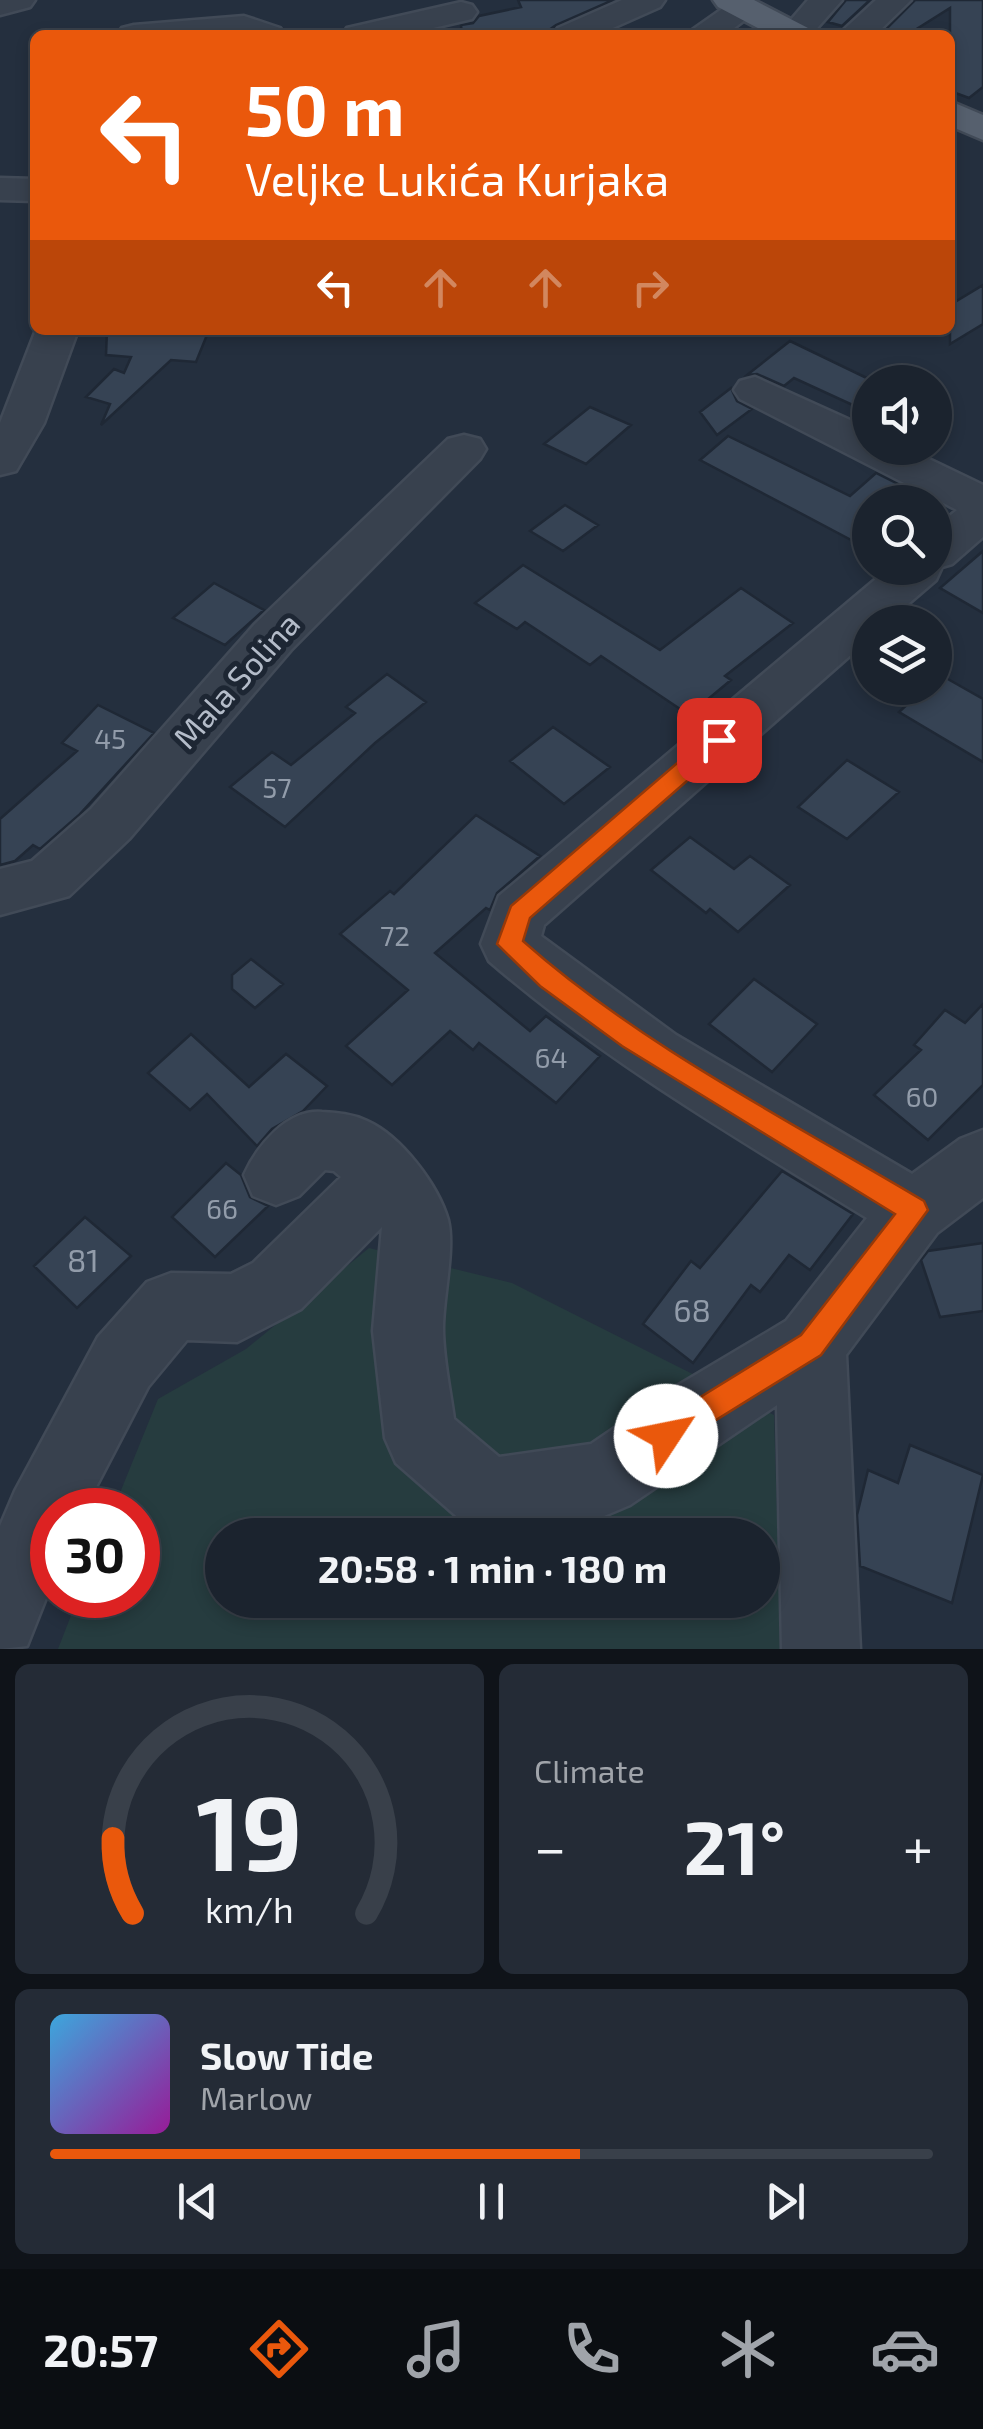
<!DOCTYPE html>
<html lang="en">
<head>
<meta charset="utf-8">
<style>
  :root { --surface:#1b232e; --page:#242b36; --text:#f1f3f6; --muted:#a0a4aa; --line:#39404a; --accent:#ea580c }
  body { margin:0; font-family:"Exo 2",sans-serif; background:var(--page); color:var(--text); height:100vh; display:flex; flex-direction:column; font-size:38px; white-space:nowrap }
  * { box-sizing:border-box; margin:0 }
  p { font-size:32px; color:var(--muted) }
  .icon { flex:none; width:55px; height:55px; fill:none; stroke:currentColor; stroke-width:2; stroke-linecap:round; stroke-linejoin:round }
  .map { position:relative; height:1649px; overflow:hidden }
  .drawer { display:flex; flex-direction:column; gap:15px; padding:15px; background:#0f1319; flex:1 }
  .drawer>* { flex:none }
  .top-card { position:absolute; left:30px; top:30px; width:925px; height:305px; border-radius:15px; box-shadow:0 5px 15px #0003,0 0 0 2px var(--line); background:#ea580c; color:#fff; overflow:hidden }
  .fabs { position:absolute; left:852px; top:365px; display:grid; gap:20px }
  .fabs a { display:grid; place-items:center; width:100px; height:100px; border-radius:50%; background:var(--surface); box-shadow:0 5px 15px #0003,0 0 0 2px var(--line); font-size:50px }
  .speed { position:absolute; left:30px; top:1488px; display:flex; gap:20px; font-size:50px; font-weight:700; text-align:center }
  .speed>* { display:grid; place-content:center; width:130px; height:130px; border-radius:50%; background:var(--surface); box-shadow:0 5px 15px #0003,0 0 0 2px var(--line); line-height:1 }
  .speed .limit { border:15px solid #d22; background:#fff; color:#111 }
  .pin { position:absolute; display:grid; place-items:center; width:85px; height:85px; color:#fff; margin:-42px; border-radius:20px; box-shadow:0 5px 15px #0006 }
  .me { position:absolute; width:110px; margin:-55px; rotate:56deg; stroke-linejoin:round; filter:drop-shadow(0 0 8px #0008) }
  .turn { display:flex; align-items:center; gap:35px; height:210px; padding:0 50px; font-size:45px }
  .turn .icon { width:130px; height:130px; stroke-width:2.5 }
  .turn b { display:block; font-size:70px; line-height:85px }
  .lanes { display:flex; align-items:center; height:95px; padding:0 50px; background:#0003; justify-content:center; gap:50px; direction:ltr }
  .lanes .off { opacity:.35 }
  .big { font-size:75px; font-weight:700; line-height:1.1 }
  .drawer .tile { flex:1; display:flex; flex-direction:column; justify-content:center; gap:15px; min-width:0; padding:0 35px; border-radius:15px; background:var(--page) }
  .drawer .dial { align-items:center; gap:0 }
  .dial svg { height:260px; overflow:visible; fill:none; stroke:var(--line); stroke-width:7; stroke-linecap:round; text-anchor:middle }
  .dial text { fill:var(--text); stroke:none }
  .song { display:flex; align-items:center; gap:30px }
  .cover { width:120px; height:120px; border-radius:15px; background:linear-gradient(135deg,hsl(200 70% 55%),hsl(300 70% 35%)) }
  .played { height:10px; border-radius:5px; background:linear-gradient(90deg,var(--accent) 60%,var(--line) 60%) }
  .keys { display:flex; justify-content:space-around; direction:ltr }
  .heat { display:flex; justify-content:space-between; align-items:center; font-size:55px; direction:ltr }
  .drawer .tiles { flex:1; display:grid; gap:15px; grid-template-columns:1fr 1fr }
  .tile:last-child { grid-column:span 2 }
  .trip { position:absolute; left:205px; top:1518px; width:575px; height:100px; border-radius:50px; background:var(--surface); box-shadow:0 5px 15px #0003,0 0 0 2px var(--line); font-weight:700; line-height:100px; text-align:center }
  .menu { display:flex; height:160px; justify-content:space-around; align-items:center; background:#0b0e12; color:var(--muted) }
  .menu .icon { width:70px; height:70px }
  .menu .current { color:var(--accent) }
  .menu b { font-size:45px; color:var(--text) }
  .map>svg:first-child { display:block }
  .green { fill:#263c3f; fill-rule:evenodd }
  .building { fill:#364354; stroke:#1f2835; stroke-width:2.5 }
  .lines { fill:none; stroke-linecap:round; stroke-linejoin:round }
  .minor-casing { stroke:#414a57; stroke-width:5 }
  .major-casing { stroke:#414a57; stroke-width:5 }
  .minor { fill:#38414e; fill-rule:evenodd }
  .major { fill:#56606e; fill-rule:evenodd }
  .route { fill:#ea580c; stroke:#983908; stroke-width:2.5 }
  .labels { text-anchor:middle; stroke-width:10; stroke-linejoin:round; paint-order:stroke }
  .number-label { font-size:28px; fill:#929caa }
  .street-label { font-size:32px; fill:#b4bcc9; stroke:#1d2633 }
  .near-number-label { font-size:32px; fill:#929caa }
</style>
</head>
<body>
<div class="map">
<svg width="983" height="1649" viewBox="0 0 983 1649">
  <rect width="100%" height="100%" fill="#242f3e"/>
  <!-- green -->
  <path class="green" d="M369,1248L512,1283L774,1415L781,1649H58L79,1595H138V1510H113L158,1399L246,1349ZM222,1535H762V1600H222Z"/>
  <!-- building -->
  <path class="building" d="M518,0H613L556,25L542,35H462L461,25L473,23L479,16L521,7Z
    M846,0H870L842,26L828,22Z
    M915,0H983V87L969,98L950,91V8L907,35H880Z
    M983,285V324L950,344V305Z
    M107,330H209L196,362L171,360L101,425L110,404L86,397L114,369L124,373L131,357L106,355Z
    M790,341L875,382H870V413L794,378L784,386L757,374L747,375Z
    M731,388L737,401L752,409L717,435L700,412Z
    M590,407L631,425L586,464L544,444Z
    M728,436L850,496L876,473L934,502H870V550L700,460Z
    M565,505L598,525L563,551L530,531Z
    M983,551V613L940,588Z
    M523,565L660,650L741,588L793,623L725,676L731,680L689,715L601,656L590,665L525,622L517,629L475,603Z
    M214,583L264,610L225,645L173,618Z
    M387,674L426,702L375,743L285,827L230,787L272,752L291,765L355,713L346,707Z
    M939,674L983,699V762L899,712L925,688H935Z
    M98,705L154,733L79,815L40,849L33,845L15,861L0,865V819L77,751L62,743Z
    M553,727L610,767L564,804L510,761Z
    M847,760L899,792L847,839L798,807Z
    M476,815L540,856L497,893L490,910L486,908L435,953L530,1031L546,1016L600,1056L556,1103L479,1043L473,1050L450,1031L392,1085L346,1046L408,990L340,934L390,891L394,894Z
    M690,837L734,869L750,856L790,885L738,932L710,909L706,913L651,870Z
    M251,959L283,984L255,1008L232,989V975Z
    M754,979L817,1024L772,1072L709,1024Z
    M983,1004V1085L928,1140L874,1095L921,1050L914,1045L945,1010L965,1023Z
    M191,1034L249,1087L286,1054L327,1086L303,1111L272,1129L257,1146L207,1094L190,1110L148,1073Z
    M226,1163L241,1175L250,1197L268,1206L215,1257L172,1217Z
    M782,1171L853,1214L810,1270L789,1255L760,1292L751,1285L693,1363L643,1324L691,1261L700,1268Z
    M85,1217L131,1256L77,1308L34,1266Z
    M983,1243V1311L940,1317L921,1260L928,1251Z
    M910,1445L983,1475L952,1603L860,1566L857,1515L868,1470L898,1483Z"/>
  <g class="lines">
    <defs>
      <path id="minor" d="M0,0H35L30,7L0,15Z
        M622,0H665L660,7L597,35H553L558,28Z
        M746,0L754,2L759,9L725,35H685L732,2Z
        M808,0H842L811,35H778Z
        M876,0H911L875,35H838Z
        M461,2L472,5L477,12L472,19L403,35H342L347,28Z
        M244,16L280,28L285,35H117L122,28L134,25Z
        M0,178L35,179V201L0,200Z
        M36,330H78L44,423L16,471L0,475V423Z
        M755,377L870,429V448H906L983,485V537L952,564L942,567L936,580L887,622H870V638L544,925L541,936L676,1035L912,1174L960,1139L983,1130V1198L937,1233L846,1355L860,1649H782L777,1405L630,1505L604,1516L488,1532L462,1521L396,1463L385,1438L373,1331L382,1227L301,1309L237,1342L187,1340L148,1387L84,1510H52V1583L27,1646L0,1649V1526L15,1491L98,1337L147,1282L171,1273L231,1274L253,1263L341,1177L334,1171L325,1170L299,1196L276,1205L253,1196L244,1175C257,1146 287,1109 322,1112C338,1113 352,1114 367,1121C401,1136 438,1185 448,1220C455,1248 443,1298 443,1328C443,1358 450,1389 454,1419L499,1457L591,1444L672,1389L786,1321L867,1218C737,1138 606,1062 489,961L481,944L499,896L889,568H935V528L957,510L740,399L734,390L740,381Z
        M464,435L480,439L486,449L480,459L291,650L129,839L69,896L0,915V869L32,861L91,809L255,624L448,439Z"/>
      <path id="major" d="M713,0H754L808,28L813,35H771L718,7Z
        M950,101L983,115V140L950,126Z"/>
    </defs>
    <!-- minor casing -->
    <use href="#minor" class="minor-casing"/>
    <!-- major casing -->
    <use href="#major" class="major-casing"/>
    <!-- minor -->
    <use href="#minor" class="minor"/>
    <!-- major -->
    <use href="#major" class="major"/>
  </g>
  <!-- route -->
  <path class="route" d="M719,732L730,740L727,746L530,918L523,941C640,1045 790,1121 924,1201L928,1210L821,1355L666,1451L655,1447L651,1436L655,1425L801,1335L895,1214L622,1046L540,986L497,944L511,906L711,734Z"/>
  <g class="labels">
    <!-- number labels -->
    <g class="number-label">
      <text x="110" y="749">45</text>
      <text x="277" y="798">57</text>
      <text x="395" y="946">72</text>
      <text x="551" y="1068">64</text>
      <text x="922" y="1107">60</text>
      <text x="222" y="1219">66</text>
    </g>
    <!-- street labels -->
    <g class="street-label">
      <text transform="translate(237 681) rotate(-48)" y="11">Mala Solina</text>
    </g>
    <!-- near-number labels -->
    <g class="near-number-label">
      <text x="83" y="1272">81</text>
      <text x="692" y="1322">68</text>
    </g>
  </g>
</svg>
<div class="fabs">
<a><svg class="icon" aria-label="sound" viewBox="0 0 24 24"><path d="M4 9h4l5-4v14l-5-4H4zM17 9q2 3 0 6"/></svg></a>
<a><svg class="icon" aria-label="search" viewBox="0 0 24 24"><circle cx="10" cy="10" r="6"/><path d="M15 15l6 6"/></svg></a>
<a><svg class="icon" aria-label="layers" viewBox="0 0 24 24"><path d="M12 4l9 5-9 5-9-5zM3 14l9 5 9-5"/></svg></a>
</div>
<div class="speed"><div class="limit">30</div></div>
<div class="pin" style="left:719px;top:740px;background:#d93025"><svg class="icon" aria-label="arrive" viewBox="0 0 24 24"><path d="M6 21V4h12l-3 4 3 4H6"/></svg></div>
<svg class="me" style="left:666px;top:1436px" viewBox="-20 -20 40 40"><circle r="19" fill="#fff"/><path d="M0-13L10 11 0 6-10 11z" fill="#ea580c"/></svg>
<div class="trip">20:58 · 1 min · 180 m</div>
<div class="top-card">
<div class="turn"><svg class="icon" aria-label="left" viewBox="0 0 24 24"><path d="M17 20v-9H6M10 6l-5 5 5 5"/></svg><div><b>50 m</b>Veljke Lukića Kurjaka</div></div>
<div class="lanes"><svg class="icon" aria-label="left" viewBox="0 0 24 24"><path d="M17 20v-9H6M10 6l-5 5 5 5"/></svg><svg class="icon off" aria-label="ahead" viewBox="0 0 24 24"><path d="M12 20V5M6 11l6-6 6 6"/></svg><svg class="icon off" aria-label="ahead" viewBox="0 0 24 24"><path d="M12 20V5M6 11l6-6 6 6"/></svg><svg class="icon off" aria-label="right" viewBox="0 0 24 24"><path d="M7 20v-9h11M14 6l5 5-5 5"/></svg></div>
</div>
</div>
<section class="drawer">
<div class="tiles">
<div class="tile dial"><svg viewBox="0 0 100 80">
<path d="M14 69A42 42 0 1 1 86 69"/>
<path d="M14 69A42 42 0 0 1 8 46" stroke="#ea580c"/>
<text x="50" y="56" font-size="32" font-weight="700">19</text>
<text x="50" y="72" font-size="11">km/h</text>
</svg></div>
<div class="tile"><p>Climate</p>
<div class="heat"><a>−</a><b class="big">21°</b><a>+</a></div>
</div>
<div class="tile">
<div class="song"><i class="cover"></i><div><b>Slow Tide</b><p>Marlow</p></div></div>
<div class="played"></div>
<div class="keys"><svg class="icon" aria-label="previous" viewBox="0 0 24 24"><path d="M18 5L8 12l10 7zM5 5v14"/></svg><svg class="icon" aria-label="pause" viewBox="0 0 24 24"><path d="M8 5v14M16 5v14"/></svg><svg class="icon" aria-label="next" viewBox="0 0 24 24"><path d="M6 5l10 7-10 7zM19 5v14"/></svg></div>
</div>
</div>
</section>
<nav class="menu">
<b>20:57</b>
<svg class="icon current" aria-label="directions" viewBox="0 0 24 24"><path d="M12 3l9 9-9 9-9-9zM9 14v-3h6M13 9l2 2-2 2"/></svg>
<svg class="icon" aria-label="music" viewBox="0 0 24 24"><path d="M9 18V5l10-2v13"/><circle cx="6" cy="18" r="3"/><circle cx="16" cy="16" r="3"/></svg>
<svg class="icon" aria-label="phone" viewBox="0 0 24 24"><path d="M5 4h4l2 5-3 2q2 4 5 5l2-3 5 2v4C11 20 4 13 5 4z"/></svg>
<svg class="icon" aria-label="climate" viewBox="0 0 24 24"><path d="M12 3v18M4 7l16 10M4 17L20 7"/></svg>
<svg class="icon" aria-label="car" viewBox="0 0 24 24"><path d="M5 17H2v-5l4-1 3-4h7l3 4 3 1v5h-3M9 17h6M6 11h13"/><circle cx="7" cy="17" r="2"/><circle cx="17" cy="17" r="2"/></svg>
</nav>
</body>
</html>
